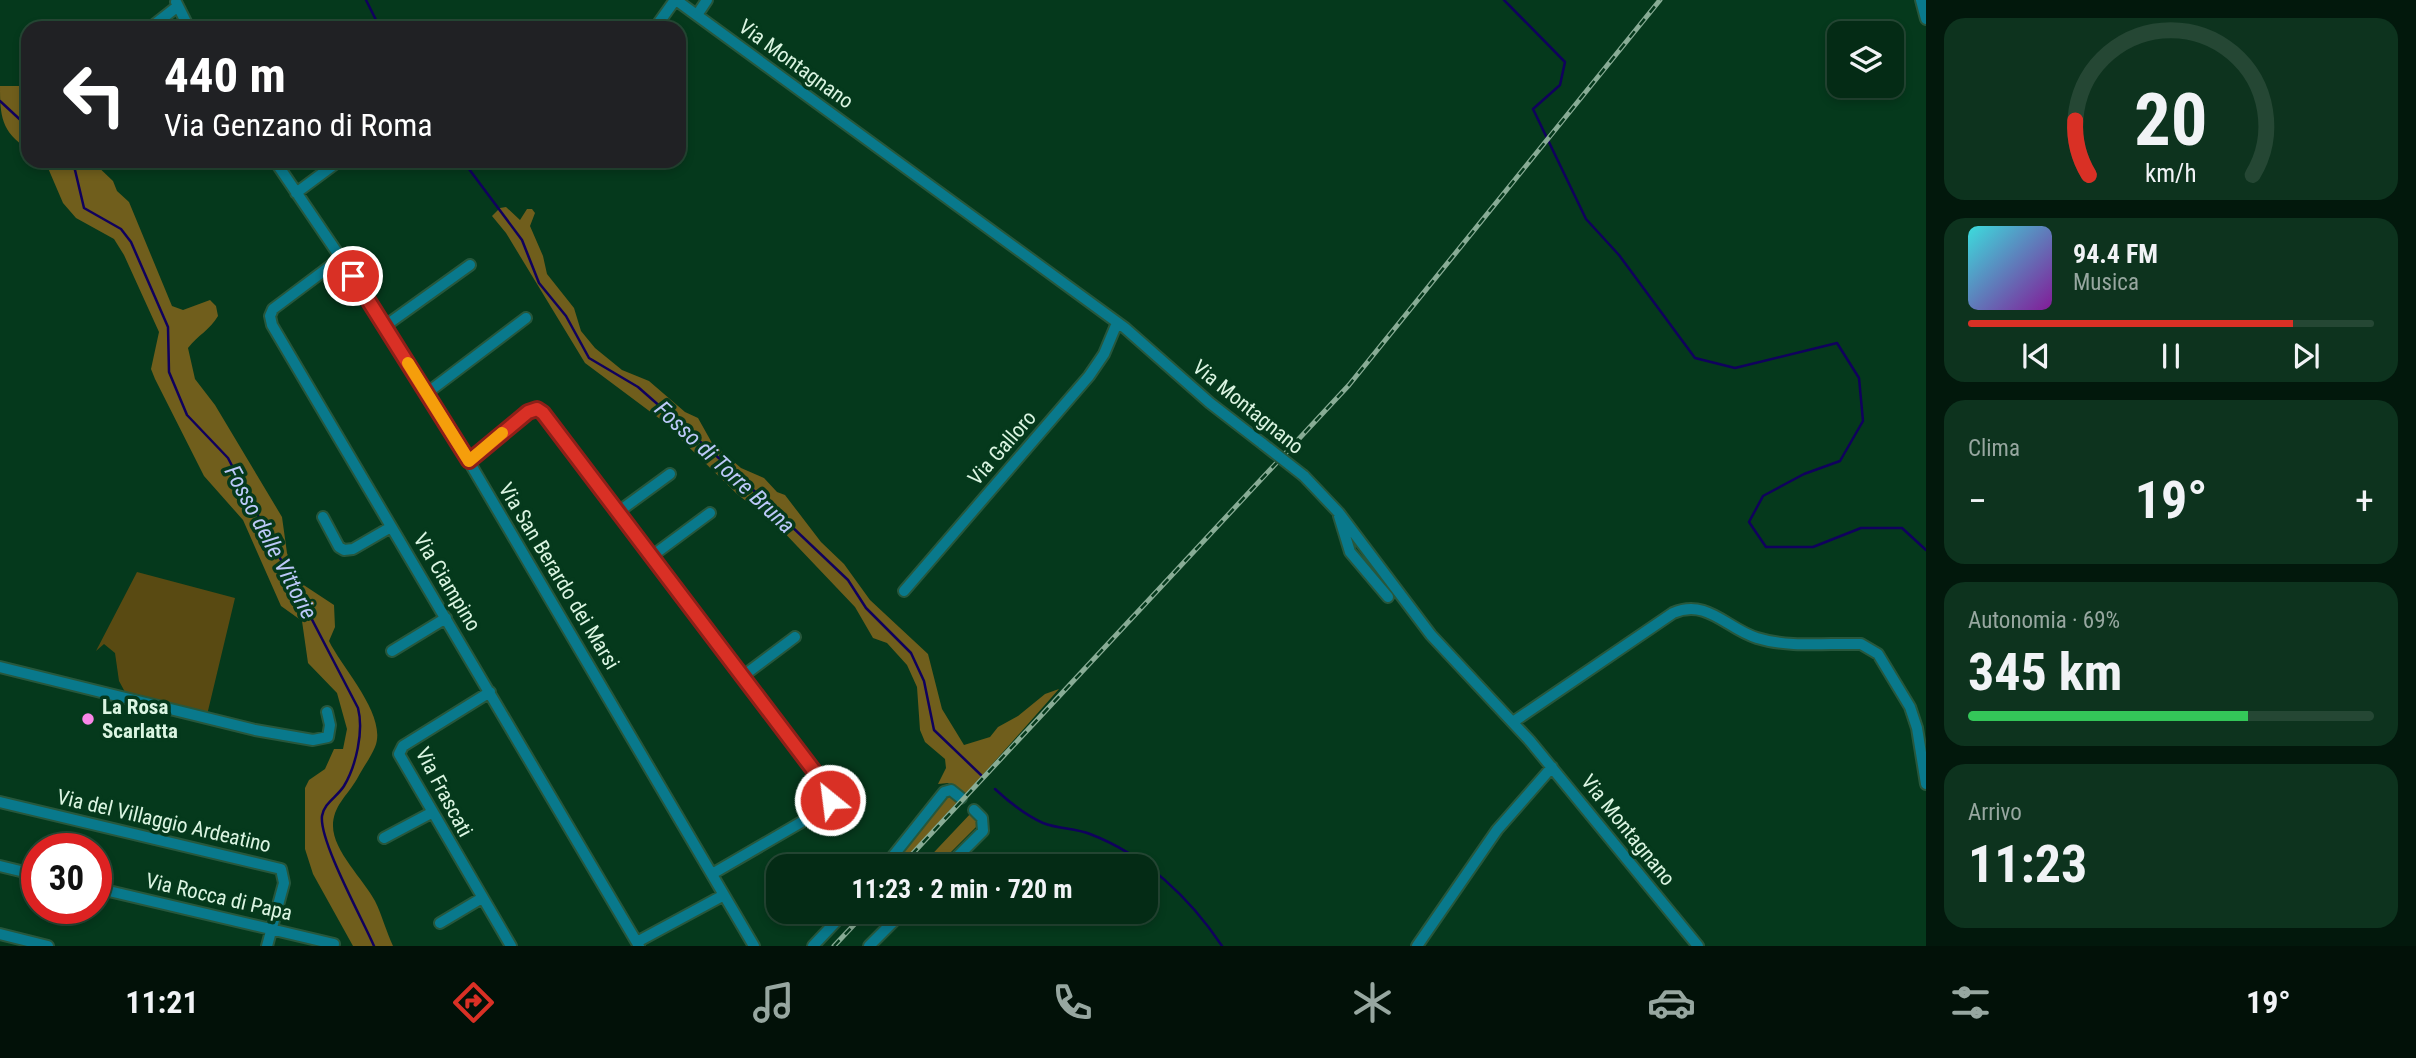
<!DOCTYPE html>
<html lang="it">
<head>
<meta charset="utf-8">
<style>
  :root { --surface:#042b15; --page:#0d331e; --text:#f1f3f6; --muted:#97a7a0; --line:#254734; --accent:#d93025 }
  body { margin:0; font-family:"Roboto Condensed",sans-serif; background:var(--page); color:var(--text); height:100vh; display:flex; flex-direction:column; font-size:26px; white-space:nowrap }
  * { box-sizing:border-box; margin:0 }
  p { font-size:23px; color:var(--muted) }
  .icon { flex:none; width:38px; height:38px; fill:none; stroke:currentColor; stroke-width:2; stroke-linecap:round; stroke-linejoin:round }
  .map { position:relative; flex:1; overflow:hidden }
  .details { display:flex; flex-direction:column; gap:18px; padding:18px; background:#02180c; width:490px }
  .details>* { flex:none }
  .banner { position:absolute; left:21px; top:21px; width:665px; height:147px; border-radius:21px; box-shadow:0 4px 10px #0003,0 0 0 2px var(--line); background:#202124; color:#fff; overflow:hidden }
  .tools { position:absolute; left:1827px; top:21px; display:grid; gap:14px }
  .tools a { display:grid; place-items:center; width:77px; height:77px; border-radius:14px; background:var(--surface); box-shadow:0 4px 10px #0003,0 0 0 2px var(--line); font-size:35px }
  .speed { position:absolute; left:21px; top:833px; display:flex; gap:14px; font-size:35px; font-weight:700; text-align:center }
  .speed>* { display:grid; place-content:center; width:91px; height:91px; border-radius:50%; background:var(--surface); box-shadow:0 4px 10px #0003,0 0 0 2px var(--line); line-height:1 }
  .speed .limit { border:10px solid #d22; background:#fff; color:#111 }
  .pin { position:absolute; display:grid; place-items:center; width:60px; height:60px; color:#fff; margin:-30px; border:4px solid #fff; border-radius:50%; box-shadow:0 2px 7px #0007 }
  .me { position:absolute; width:77px; margin:-38px; rotate:331deg; stroke-linejoin:round; filter:drop-shadow(0 0 5px #0008) }
  .turn { display:flex; align-items:center; gap:24px; height:147px; padding:0 28px; font-size:32px }
  .turn .icon { width:91px; height:91px; stroke-width:2.5 }
  .turn b { display:block; font-size:49px; line-height:60px }
  .big { font-size:52px; font-weight:700; line-height:1.1 }
  .details .widget { flex:1; display:flex; flex-direction:column; justify-content:center; gap:10px; min-width:0; padding:0 24px; border-radius:21px; background:var(--page) }
  .details .dial { align-items:center; gap:0 }
  .dial svg { height:182px; overflow:visible; fill:none; stroke:var(--line); stroke-width:7; stroke-linecap:round; text-anchor:middle }
  .dial text { fill:var(--text); stroke:none }
  .song { display:flex; align-items:center; gap:21px }
  .cover { width:84px; height:84px; border-radius:10px; background:linear-gradient(135deg,hsl(180 70% 55%),hsl(290 70% 35%)) }
  .played { height:7px; border-radius:4px; background:linear-gradient(90deg,var(--accent) 80%,var(--line) 80%) }
  .keys { display:flex; justify-content:space-around; direction:ltr }
  .heat { display:flex; justify-content:space-between; align-items:center; font-size:38px; direction:ltr }
  .charge { height:10px; border-radius:5px; background:linear-gradient(90deg,#34c759 69%,var(--line) 0) }
  .trip { position:absolute; left:766px; top:854px; width:392px; height:70px; border-radius:21px; background:var(--surface); box-shadow:0 4px 10px #0003,0 0 0 2px var(--line); font-weight:700; line-height:70px; text-align:center }
  .dock { display:flex; height:112px; justify-content:space-around; align-items:center; background:#021108; color:var(--muted) }
  .dock .icon { width:49px; height:49px }
  .dock .selected { color:var(--accent) }
  .dock b { font-size:32px; color:var(--text) }
  main { display:flex; flex:1; min-height:0 }
  .map>svg:first-child { display:block }
  .green { fill:#594a12 }
  .forest { fill:#705e1c }
  .lines { fill:none; stroke-linecap:round; stroke-linejoin:round }
  .stream { stroke:#10015d; stroke-width:2.5 }
  .minor-casing { stroke:#27573c; stroke-width:14 }
  .minor { stroke:#09798c; stroke-width:10 }
  .rail-casing { stroke:#88ac95; stroke-width:5 }
  .rail { stroke:#05391c; stroke-width:2.5; stroke-dasharray:8; stroke-linecap:butt }
  .minor-bridge-casing { stroke:#27573c; stroke-width:14; stroke-linecap:butt }
  .minor-bridge { stroke:#09798c; stroke-width:10 }
  .route-casing { stroke:#8d1f18; stroke-width:18 }
  .route { stroke:#d93025; stroke-width:12 }
  .slow { stroke:#f59e0b; stroke-width:12 }
  .poi-dot { fill:#fa87e8; stroke:#05391c; stroke-width:2.5 }
  .labels { text-anchor:middle; stroke-width:7; stroke-linejoin:round; paint-order:stroke }
  .street-label { font-size:21px; fill:#dbf5e2; stroke:#05391c }
  .poi-label { font-size:21px; font-weight:bold; fill:#dbf5e2; stroke:#05391c; text-anchor:start }
  .water-label { font-size:23px; font-style:italic; fill:#bcc9f9; stroke:#05391c }
</style>
</head>
<body>
<main>
<div class="map">
<svg width="1926" height="946" viewBox="0 0 1926 946">
  <rect width="100%" height="100%" fill="#05391c"/>
  <!-- green -->
  <path class="green" d="M137,572L235,598L207,715L125,692L119,681L115,653L104,644L96,651Z"/>
  <!-- forest -->
  <path class="forest" d="M0,86H28V149C1,132 0,115 0,86Z
    M45,161H92L113,181L117,191L129,202L172,306L183,310L210,300L216,306L218,316C210,330 198,335 188,348L195,379L215,405L282,517L287,553L296,580L334,605L335,627L329,641C342,668 388,716 375,747C371,757 362,769 357,779C347,796 333,806 333,826C333,851 364,880 375,901C382,915 386,931 393,946H353L313,874L305,849V788L309,780L325,769L334,749H343L347,729L337,693L308,663L302,621L281,606L243,520L204,476L155,379L151,369L159,332L124,255L114,239L76,218L63,203Z
    M506,207L520,220L527,209H532L535,213L530,226L543,256L547,274L574,308L581,331L595,348L622,370L649,381L685,412L698,418L712,443L741,468L764,478L777,492L785,495L821,542L844,564L870,600L928,654L942,709L964,745L990,737L998,727L1018,716L1045,694L1059,689L964,796L948,783L938,784L946,768L945,759L925,742L920,730L917,687L907,665L887,643L873,638L855,607L777,525L737,494L660,419L585,363L506,233L492,216L500,208Z
    M950,794L959,800L899,866H892Z
    M972,812L979,819L978,825L937,866H921Z"/>
  <g class="lines">
    <!-- stream -->
    <path class="stream" d="M366,0L380,28
      M1504,0L1565,62L1560,85L1533,109L1586,219L1619,255L1695,358L1735,368L1837,343L1859,378L1863,421L1840,461L1804,474L1763,496L1749,522L1766,547H1813L1861,528H1902L1926,550
      M0,101L28,127
      M69,161L75,170L84,208L121,229L131,242L168,327L169,372L187,415L228,458L358,708C364,731 356,766 344,786C337,797 324,803 322,816C319,841 363,920 374,946
      M463,161L522,240L539,283L566,316L589,358L638,387L729,467L848,580L866,608L911,653L924,681L934,730L981,775
      M995,789C1009,802 1025,815 1043,823C1058,829 1075,828 1090,834C1145,855 1190,898 1222,946"/>
    <defs>
      <path id="minor" d="M676,0L1125,328L1210,403L1263,444
        M1921,0L1926,19
        M176,2L189,28
        M697,15L707,0
        M150,28L178,6
        M655,28L675,0
        M275,161L366,295L464,453L754,946
        M296,193L339,161
        M341,258L273,309L270,316L272,325L639,946
        M385,326L470,265
        M427,393L526,318
        M469,461L528,412L535,409L541,411L827,789L829,802L824,809L712,874
        M1304,476L1339,513L1431,635L1530,741L1698,946
        M618,512L670,474
        M1339,516L1350,552L1388,597
        M323,517L339,547L344,550L353,549L391,527
        M652,556L710,513
        M904,591L1089,376L1104,354L1117,323
        M392,651L446,618
        M0,667L255,730L313,740L328,737L330,725L327,712
        M743,676L795,637
        M490,692L403,746L399,754L511,946
        M1513,722L1673,613C1707,598 1727,629 1757,638C1789,648 1828,643 1861,644L1878,654L1910,707L1917,728L1926,784
        M0,802L281,869L284,883L267,946
        M384,838L431,813
        M0,866L37,875
        M885,866L944,792L951,790L961,798
        M948,866L983,831L982,818L974,810
        M96,888L334,944
        M440,923L482,898
        M0,934L48,946
        M637,942L724,895
        M813,946L845,912
        M869,946L903,912
        M1417,946L1497,830L1552,767"/>
    </defs>
    <!-- minor casing -->
    <use href="#minor" class="minor-casing"/>
    <!-- minor -->
    <use href="#minor" class="minor"/>
    <defs>
      <path id="rail" d="M901,866L1349,385L1660,0
        M834,946L866,912"/>
    </defs>
    <!-- rail casing -->
    <use href="#rail" class="rail-casing"/>
    <!-- rail -->
    <use href="#rail" class="rail"/>
    <defs>
      <path id="minor-bridge" d="M1263,444L1304,476"/>
    </defs>
    <!-- minor-bridge casing -->
    <use href="#minor-bridge" class="minor-bridge-casing"/>
    <!-- minor-bridge -->
    <use href="#minor-bridge" class="minor-bridge"/>
  </g>
  <g class="lines">
    <defs>
      <path id="route" d="M353,276L469,461L528,412L537,409L543,413L824,784L830,800"/>
    </defs>
    <!-- route casing -->
    <use href="#route" class="route-casing"/>
    <!-- route -->
    <use href="#route" class="route"/>
    <!-- slow -->
    <path class="slow" d="M408,363L469,461L502,433"/>
  </g>
  <!-- markers -->
  <circle class="poi-dot" cx="88" cy="719" r="7"/>
  <g class="labels">
    <!-- street labels -->
    <g class="street-label">
      <text transform="translate(796 64) rotate(36)" y="7">Via Montagnano</text>
      <text transform="translate(1248 407) rotate(39)" y="7">Via Montagnano</text>
      <text transform="translate(1002 448) rotate(-49)" y="7">Via Galloro</text>
      <text transform="translate(559 576) rotate(59)" y="7">Via San Berardo dei Marsi</text>
      <text transform="translate(447 582) rotate(59)" y="7">Via Ciampino</text>
      <text transform="translate(444 792) rotate(62)" y="7">Via Frascati</text>
      <text transform="translate(164 821) rotate(13)" y="7">Via del Villaggio Ardeatino</text>
      <text transform="translate(1628 830) rotate(51)" y="7">Via Montagnano</text>
      <text transform="translate(219 897) rotate(13)" y="7">Via Rocca di Papa</text>
    </g>
    <!-- poi labels -->
    <g class="poi-label">
      <text x="102" y="714">La Rosa<tspan x="102" dy="24">Scarlatta</tspan></text>
    </g>
    <!-- water labels -->
    <g class="water-label">
      <text transform="translate(725 467) rotate(43)" y="8">Fosso di Torre Bruna</text>
      <text transform="translate(271 542) rotate(62)" y="8">Fosso delle Vittorie</text>
    </g>
  </g>
</svg>
<div class="tools">
<a><svg class="icon" aria-label="layers" viewBox="0 0 24 24"><path d="M12 4l9 5-9 5-9-5zM3 14l9 5 9-5"/></svg></a>
</div>
<div class="speed"><div class="limit">30</div></div>
<div class="pin" style="left:353px;top:276px;background:#d93025"><svg class="icon" aria-label="arrive" viewBox="0 0 24 24"><path d="M6 21V4h12l-3 4 3 4H6"/></svg></div>
<svg class="me" style="left:830px;top:800px" viewBox="-20 -20 40 40"><circle r="17" fill="#d93025" stroke="#fff" stroke-width="3"/><path d="M0-11L8 9 0 5-8 9z" fill="#fff"/></svg>
<div class="trip">11:23 · 2 min · 720 m</div>
<div class="banner">
<div class="turn"><svg class="icon" aria-label="left" viewBox="0 0 24 24"><path d="M17 20v-9H6M10 6l-5 5 5 5"/></svg><div><b>440 m</b>Via Genzano di Roma</div></div>
</div>
</div>
<section class="details">
<div class="widget dial"><svg viewBox="0 0 100 80">
<path d="M14 69A42 42 0 1 1 86 69"/>
<path d="M14 69A42 42 0 0 1 8 45" stroke="#d93025"/>
<text x="50" y="56" font-size="32" font-weight="700">20</text>
<text x="50" y="72" font-size="11">km/h</text>
</svg></div>
<div class="widget">
<div class="song"><i class="cover"></i><div><b>94.4 FM</b><p>Musica</p></div></div>
<div class="played"></div>
<div class="keys"><svg class="icon" aria-label="previous" viewBox="0 0 24 24"><path d="M18 5L8 12l10 7zM5 5v14"/></svg><svg class="icon" aria-label="pause" viewBox="0 0 24 24"><path d="M8 5v14M16 5v14"/></svg><svg class="icon" aria-label="next" viewBox="0 0 24 24"><path d="M6 5l10 7-10 7zM19 5v14"/></svg></div>
</div>
<div class="widget"><p>Clima</p>
<div class="heat"><a>−</a><b class="big">19°</b><a>+</a></div>
</div>
<div class="widget"><p>Autonomia · 69%</p><b class="big">345 km</b><div class="charge"></div></div>
<div class="widget"><p>Arrivo</p><b class="big">11:23</b></div>
</section>
</main>
<nav class="dock">
<b>11:21</b>
<svg class="icon selected" aria-label="directions" viewBox="0 0 24 24"><path d="M12 3l9 9-9 9-9-9zM9 14v-3h6M13 9l2 2-2 2"/></svg>
<svg class="icon" aria-label="music" viewBox="0 0 24 24"><path d="M9 18V5l10-2v13"/><circle cx="6" cy="18" r="3"/><circle cx="16" cy="16" r="3"/></svg>
<svg class="icon" aria-label="phone" viewBox="0 0 24 24"><path d="M5 4h4l2 5-3 2q2 4 5 5l2-3 5 2v4C11 20 4 13 5 4z"/></svg>
<svg class="icon" aria-label="climate" viewBox="0 0 24 24"><path d="M12 3v18M4 7l16 10M4 17L20 7"/></svg>
<svg class="icon" aria-label="car" viewBox="0 0 24 24"><path d="M5 17H2v-5l4-1 3-4h7l3 4 3 1v5h-3M9 17h6M6 11h13"/><circle cx="7" cy="17" r="2"/><circle cx="17" cy="17" r="2"/></svg>
<svg class="icon" aria-label="filters" viewBox="0 0 24 24"><path d="M4 7h16M4 17h16"/><circle cx="9" cy="7" r="2"/><circle cx="15" cy="17" r="2"/></svg>
<b>19°</b>
</nav>
</body>
</html>
